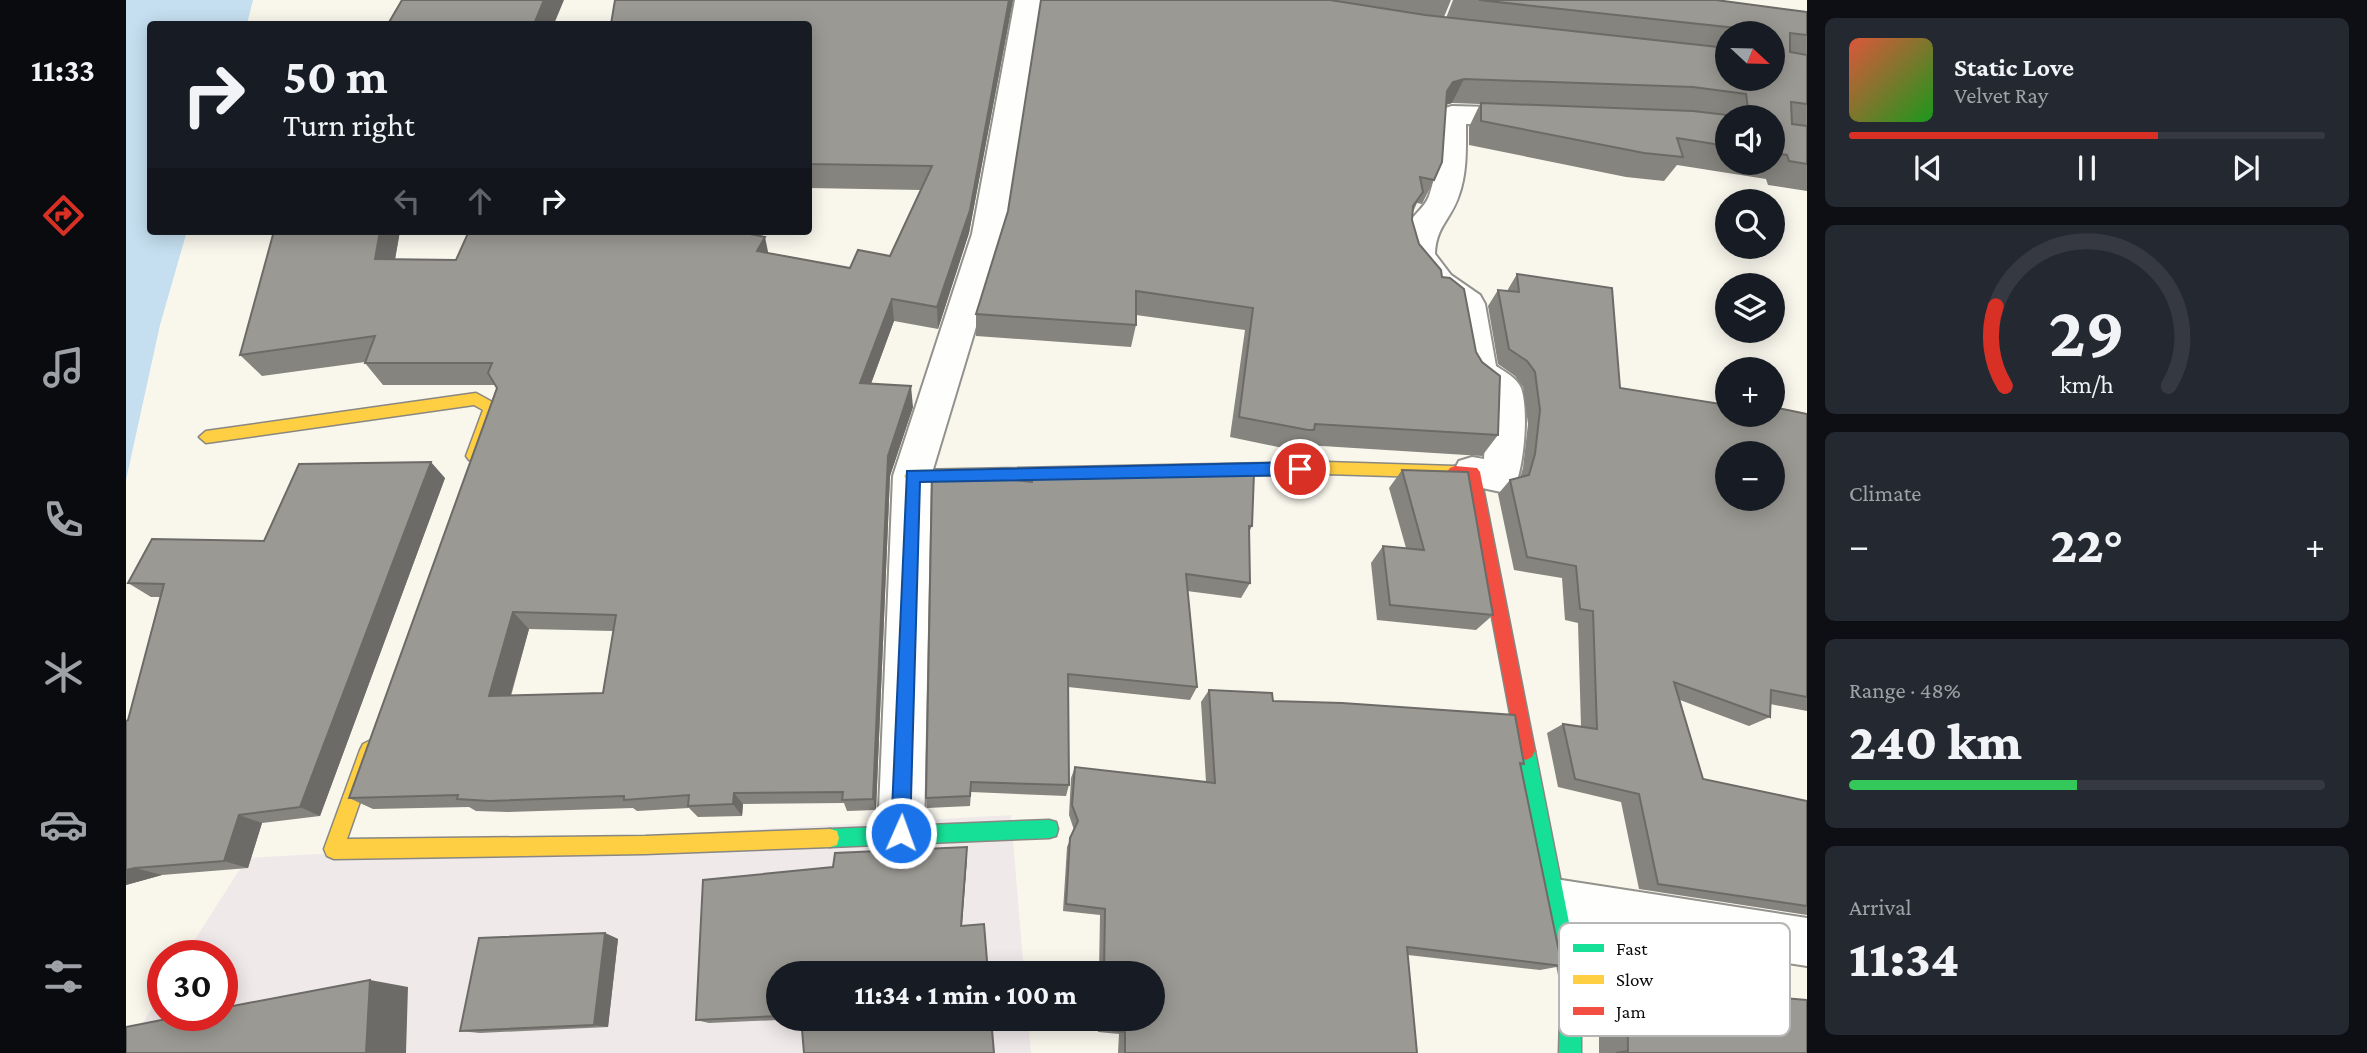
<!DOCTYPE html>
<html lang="en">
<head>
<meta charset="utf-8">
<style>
  :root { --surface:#171b24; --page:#242831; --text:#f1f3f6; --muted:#9ea1a6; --line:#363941; --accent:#d93025 }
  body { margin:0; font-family:"Crimson Pro",serif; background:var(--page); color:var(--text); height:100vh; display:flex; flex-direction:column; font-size:26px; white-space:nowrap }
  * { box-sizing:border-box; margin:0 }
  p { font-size:23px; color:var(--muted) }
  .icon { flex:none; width:38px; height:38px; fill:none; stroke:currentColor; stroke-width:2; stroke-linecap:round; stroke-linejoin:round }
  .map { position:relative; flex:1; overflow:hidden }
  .drawer { display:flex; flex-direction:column; gap:18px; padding:18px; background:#0d0f14; width:560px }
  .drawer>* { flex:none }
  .guide { position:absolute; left:21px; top:21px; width:665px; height:214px; border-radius:7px; box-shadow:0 4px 18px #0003; background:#171b24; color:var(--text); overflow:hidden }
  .needle { width:46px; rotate:112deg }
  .controls { position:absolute; left:1589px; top:21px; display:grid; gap:14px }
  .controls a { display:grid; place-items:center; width:70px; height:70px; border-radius:50%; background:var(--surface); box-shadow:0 4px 18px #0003; font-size:35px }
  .speed { position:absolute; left:21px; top:940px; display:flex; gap:14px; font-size:35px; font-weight:700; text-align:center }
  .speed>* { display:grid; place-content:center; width:91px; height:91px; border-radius:50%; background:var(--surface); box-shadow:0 4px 18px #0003; line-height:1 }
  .speed .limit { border:10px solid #d22; background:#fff; color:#111 }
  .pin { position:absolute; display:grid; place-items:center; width:60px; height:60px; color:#fff; margin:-30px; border:4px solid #fff; border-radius:50%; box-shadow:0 2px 7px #0007 }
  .me { position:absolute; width:77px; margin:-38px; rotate:2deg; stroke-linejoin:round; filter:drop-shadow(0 0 5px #0008) }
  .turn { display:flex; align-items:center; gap:24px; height:147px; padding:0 21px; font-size:32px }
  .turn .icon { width:91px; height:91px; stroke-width:2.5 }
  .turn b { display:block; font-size:49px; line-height:60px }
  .lanes { display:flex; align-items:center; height:66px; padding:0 21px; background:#0003; justify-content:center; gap:35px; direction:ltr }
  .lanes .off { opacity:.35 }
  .big { font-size:52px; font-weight:800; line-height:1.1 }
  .drawer .tile { flex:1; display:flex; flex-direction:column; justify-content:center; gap:10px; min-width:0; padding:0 24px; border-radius:10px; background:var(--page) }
  .drawer .dial { align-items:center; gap:0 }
  .dial svg { height:182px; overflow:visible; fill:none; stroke:var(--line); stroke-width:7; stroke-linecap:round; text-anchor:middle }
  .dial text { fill:var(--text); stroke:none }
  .song { display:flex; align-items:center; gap:21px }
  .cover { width:84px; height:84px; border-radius:10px; background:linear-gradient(135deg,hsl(10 70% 55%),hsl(120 70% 35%)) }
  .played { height:7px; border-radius:4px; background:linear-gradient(90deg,var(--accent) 65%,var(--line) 65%) }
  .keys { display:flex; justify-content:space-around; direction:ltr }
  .heat { display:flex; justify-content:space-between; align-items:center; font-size:38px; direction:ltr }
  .charge { height:10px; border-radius:5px; background:linear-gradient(90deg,#34c759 48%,var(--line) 0) }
  .trip { position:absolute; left:640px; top:961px; width:399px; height:70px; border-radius:35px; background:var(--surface); box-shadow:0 4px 18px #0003; font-weight:800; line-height:70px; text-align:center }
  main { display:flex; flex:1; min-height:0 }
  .tabs { display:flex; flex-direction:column; width:126px; justify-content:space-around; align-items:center; background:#090b0e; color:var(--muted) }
  .tabs .icon { width:49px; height:49px }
  .tabs .on { color:var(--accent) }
  .tabs b { font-size:32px; color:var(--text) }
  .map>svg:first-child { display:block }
  .industrial { fill:#f0e9ea }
  .water { fill:#c5dff0 }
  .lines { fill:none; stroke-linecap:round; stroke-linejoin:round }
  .street-casing { stroke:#92918c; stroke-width:4 }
  .fast-casing { stroke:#888782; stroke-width:3 }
  .slow-casing { stroke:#888782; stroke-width:3 }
  .jam-casing { stroke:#888782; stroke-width:3 }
  .street { fill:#fefefc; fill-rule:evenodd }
  .fast { fill:#16e098; fill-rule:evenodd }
  .slow { fill:#ffcf43; fill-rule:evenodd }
  .jam { fill:#f24e42; fill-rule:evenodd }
  .wall { fill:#85847e; fill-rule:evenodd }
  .shaded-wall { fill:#6c6b67 }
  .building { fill:#9b9993; stroke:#6c6b67; stroke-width:2; fill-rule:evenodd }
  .route { fill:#1a73e8; stroke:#114b97; stroke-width:2 }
  .key { fill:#fff; stroke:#b6b6b6; stroke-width:2 }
  .key-label { font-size:19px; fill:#0a0a0a }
</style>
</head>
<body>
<main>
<nav class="tabs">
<b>11:33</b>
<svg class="icon on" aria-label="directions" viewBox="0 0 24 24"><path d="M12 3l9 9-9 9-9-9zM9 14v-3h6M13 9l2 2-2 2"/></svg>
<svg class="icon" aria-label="music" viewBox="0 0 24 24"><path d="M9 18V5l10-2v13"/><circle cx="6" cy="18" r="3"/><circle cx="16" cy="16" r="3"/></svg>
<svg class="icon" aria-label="phone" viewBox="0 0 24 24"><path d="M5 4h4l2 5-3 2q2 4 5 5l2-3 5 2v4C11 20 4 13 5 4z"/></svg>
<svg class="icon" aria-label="climate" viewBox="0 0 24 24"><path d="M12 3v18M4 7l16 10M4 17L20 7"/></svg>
<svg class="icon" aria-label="car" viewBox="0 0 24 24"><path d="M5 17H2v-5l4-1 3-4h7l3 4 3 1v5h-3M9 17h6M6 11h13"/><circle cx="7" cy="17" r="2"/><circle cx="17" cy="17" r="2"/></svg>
<svg class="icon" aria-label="filters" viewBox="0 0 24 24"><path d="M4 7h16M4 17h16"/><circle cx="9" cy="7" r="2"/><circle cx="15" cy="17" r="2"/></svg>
</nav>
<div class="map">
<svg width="1681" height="1053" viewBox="0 0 1681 1053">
  <rect width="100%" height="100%" fill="#f9f7ec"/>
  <!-- industrial -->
  <path class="industrial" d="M885,815L898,973H653V1018L902,1019L905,1053H5L9,1035L37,991V1015H96V956L59,955L121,858Z"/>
  <!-- water -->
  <path class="water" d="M0,0H127L121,24H24V231H61L34,325L0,480Z"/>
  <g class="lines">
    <defs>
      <path id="street" d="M889,0H915L878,234L805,476L798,833L791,849L775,856L759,849L752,833L767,476L846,234Z
        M1326,106L1400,108L1410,111L1414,117L1410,123L1400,126L1340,124C1340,148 1341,173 1333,195C1325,220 1310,226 1309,254L1325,275L1354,295L1359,304L1370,366C1379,372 1391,378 1395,388C1403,410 1398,468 1388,488L1375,492L1333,483L1327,472L1333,461L1346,457L1358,459L1361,396L1342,382L1337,373L1326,310C1303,292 1269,265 1278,231C1282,218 1298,210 1303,196C1312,171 1311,142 1312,115L1316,109Z
        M1429,879L1681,918V966L1429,927L1412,920L1405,903L1412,886Z"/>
      <path id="fast" d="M1400,742L1406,745L1409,751L1455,983V1053H1433L1435,983L1391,751L1394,745Z
        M923,820L930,822L932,829L930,836L923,838L704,847L697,845L695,838L697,831L704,829Z"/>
      <path id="slow" d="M350,393L370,404L372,408L356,456L353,460H343L340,456L357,410L348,405L80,443L73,437L80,431Z
        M1200,462L1329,466L1334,468L1337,472L1334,476L1329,478L1200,474L786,482L781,480L778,476L781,472L786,470Z
        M243,741L249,744L252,750L221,839L519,836L704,829L711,831L713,838L711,845L704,847L519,854L208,859L201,856L198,849L234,750L237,744Z"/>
      <path id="jam" d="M1329,466L1351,468L1354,472L1409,751L1406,757L1400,760L1394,757L1391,751L1340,478L1324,476L1321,472L1324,468Z"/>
    </defs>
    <!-- street casing -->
    <use href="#street" class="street-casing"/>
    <!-- fast casing -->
    <use href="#fast" class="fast-casing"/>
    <!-- slow casing -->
    <use href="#slow" class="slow-casing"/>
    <!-- jam casing -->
    <use href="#jam" class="jam-casing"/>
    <!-- street -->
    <use href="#street" class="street"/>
    <!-- fast -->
    <use href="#fast" class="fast"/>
    <!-- slow -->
    <use href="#slow" class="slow"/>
    <!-- jam -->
    <use href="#jam" class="jam"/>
  </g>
  <!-- wall -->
  <path class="wall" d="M489,0H887L843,233L812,329L768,321L745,384L787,407L764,476L750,810L721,811L718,803L617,804L616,816L572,817L563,808L511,811L507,808L382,812L350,811L343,807L247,809L223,798L371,388L369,385H257L239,363V362L136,376L114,355L148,231H274L269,259L330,260L643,253L724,268L764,256L795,190L682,188V24ZM403,629L487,631L477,693L385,696Z
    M915,0H1325L1318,17L1320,18L1327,0H1590L1681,12V191L1642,185L1640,179L1551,165L1538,181L1500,177L1343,145V127L1354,104L1326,103L1320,105L1308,180L1296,204L1291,203L1287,212L1286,220L1293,244L1316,277L1350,352L1372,435L1356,456L1180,445L1177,451H1171L1104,437L1119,330L1010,315V325L1005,347L850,336V314L882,211ZM1601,33H1647L1601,79ZM1601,117H1647V163H1601Z
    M1391,274L1494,388L1601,415L1681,414V711L1644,704V717L1623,726L1554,700L1577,779L1681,801V915L1513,889L1495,802L1432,787L1421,733L1437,724L1455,727L1452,623L1439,620L1436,578L1388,570L1372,494L1384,480L1394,478L1397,468L1402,424L1397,387L1389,376L1372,364L1362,306L1372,290L1381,291Z
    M1276,470L1367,615L1350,630L1251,620L1245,563L1257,546L1280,548L1263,488Z
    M319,478L194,816L136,823L122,868L36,875L0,885L2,720L34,597H25L2,583L138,541Z
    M906,482L1126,526L1123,532L1124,583L1115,598L1061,591L1071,687L1064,700L942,687L943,785L940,796L845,792L844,806L801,808L800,798Z
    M1083,690L1147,701L1398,764L1395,766L1436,966L1414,970L1282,955L1291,1053H992L993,1034L972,1032V1018H1027V973H973L974,915L937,911L941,847L948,830L943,815L945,778L949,767L1080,782L1075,702Z
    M841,858L836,926L653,973V1018H865L675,1019L583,1023L570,1020Z
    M479,933L492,939L482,1027L354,1033L334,1031Z
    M1496,957L1598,993L1681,1053H1473V983L1469,963Z"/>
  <!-- shaded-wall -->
  <path class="shaded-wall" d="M418,0H438L428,24H408Z
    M883,0H887L843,233L812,329L811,307Z
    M1338,79L1326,103L1315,106L1321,91L1327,82Z
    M254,231H274L265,282L249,259Z
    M639,237L644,261L631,251Z
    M766,299L768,321L737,405L734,383Z
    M785,386L787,407L764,476L750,810L747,799L762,456Z
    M305,462L319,478L194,816L174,807Z
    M387,612L403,629L380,711L363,696Z
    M608,793L617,804L616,816L607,804Z
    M113,815L136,823L122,868L98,861Z
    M841,847V858L835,933V926Z
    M9,868L36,875L0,885V870Z
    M479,933L492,939L482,1027L468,1025Z
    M244,980L282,987L280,1053H240Z"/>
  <!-- building -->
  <path class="building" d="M276,0H418L408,24H262Z
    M489,0H883L844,210L811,307L766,299L734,383L785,386L762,456L747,799L716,800L717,792L608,793L607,804L562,806L563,795L498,800V796L364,801L331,799L332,795L223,798L371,388L362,373L366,363H239L249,336L114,355L148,231H254L249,259L330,260L343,231H609L639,237L631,251L724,268L732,250L764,256L806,166L682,164V24H485ZM387,612L490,615L477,693L363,696Z
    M915,0H1204L1299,15L1601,48V79H1647V33H1619V29L1353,0H1590L1681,12V35L1664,33V52L1681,55V104L1665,102L1666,124L1681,126V164L1663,161L1661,155L1647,153V117H1620L1623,115L1620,94L1567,87L1338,79L1327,82L1321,91L1316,162L1308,180L1294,177L1297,192L1287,206L1286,220L1293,244L1315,270L1316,277L1324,278L1338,289L1350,352L1356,362L1374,376L1372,435L1189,424L1188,430H1182L1113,417L1127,308L1010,291V325L850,314L882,211Z
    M1355,103L1567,111L1618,117H1601V146L1551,138L1557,157L1518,153L1355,121Z
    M1391,274L1486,288L1494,388L1601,405V415H1647V407L1681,414V697L1645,690L1644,717L1548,682L1577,779L1681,801V906L1532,884L1513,794L1449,779L1437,724L1471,729L1467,611L1454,609L1450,566L1401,557L1384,480L1403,475L1409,454L1414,410L1409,372L1401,361L1383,349L1372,290L1393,292ZM1601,453H1647V499H1601Z
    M305,462L174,807L113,815L98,861L9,868L0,870V721L2,720L38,584L2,583L26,539L138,541L173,464Z
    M1109,470L1128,473L1126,526H1123L1124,583L1060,574L1071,687L942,674L943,785L845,782L844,796L800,798L806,476L840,475L906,482L907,474Z
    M1276,470L1342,472L1367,615L1264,605L1257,546L1298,550Z
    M1083,690L1146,693L1147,701L1216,703L1389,715L1398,764L1394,763L1436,966L1281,947L1291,1053H999V1032L977,1029V1018H1027V973H978L979,909L940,904L944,838L952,821L946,805L949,767L1089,783Z
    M841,847L835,926L858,924L862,973H653V1016L570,1020L577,880L707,867L709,853Z
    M479,933L468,1025L334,1031L353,938Z
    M1496,957L1594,976L1598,993L1681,1000V1053H1490L1502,1051L1501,978Z
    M244,980L240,1053H0V1027L61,1015H96V1008Z
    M675,1018H865L868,1053H678Z"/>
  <!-- route -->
  <path class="route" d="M1174,462L1182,469L1174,475L794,482L784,833L781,840L775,842L768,840L765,833L781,471Z"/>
  <!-- legend -->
  <rect x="1433" y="923" width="231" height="113" rx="10" class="key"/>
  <rect x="1447" y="944" width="31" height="8" fill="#16e098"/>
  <rect x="1447" y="975" width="31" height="9" fill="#ffcf43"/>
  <rect x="1447" y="1007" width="31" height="8" fill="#f24e42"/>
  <g class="key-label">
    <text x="1490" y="955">Fast</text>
    <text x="1490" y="986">Slow</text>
    <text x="1490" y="1018">Jam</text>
  </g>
</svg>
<div class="controls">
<a><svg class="needle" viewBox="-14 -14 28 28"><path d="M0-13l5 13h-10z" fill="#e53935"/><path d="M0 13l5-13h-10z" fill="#9ea1a6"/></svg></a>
<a><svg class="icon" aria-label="sound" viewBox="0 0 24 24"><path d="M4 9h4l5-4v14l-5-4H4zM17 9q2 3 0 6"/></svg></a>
<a><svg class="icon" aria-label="search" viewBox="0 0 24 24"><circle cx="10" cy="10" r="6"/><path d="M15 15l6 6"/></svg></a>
<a><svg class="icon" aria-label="layers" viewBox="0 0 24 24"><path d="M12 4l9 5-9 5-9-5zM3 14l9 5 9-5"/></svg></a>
<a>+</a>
<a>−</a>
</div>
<div class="speed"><div class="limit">30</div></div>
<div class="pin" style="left:1174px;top:469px;background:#d93025"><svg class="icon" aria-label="arrive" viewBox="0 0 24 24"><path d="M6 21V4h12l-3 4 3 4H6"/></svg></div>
<svg class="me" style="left:775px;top:833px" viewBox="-20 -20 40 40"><circle r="17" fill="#1a73e8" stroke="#fff" stroke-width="3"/><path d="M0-11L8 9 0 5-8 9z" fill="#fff"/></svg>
<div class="trip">11:34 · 1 min · 100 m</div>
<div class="guide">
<div class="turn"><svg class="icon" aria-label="right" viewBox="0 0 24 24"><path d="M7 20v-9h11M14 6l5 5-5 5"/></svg><div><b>50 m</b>Turn right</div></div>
<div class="lanes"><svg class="icon off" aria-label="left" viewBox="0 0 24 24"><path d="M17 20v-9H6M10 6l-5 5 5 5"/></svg><svg class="icon off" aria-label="ahead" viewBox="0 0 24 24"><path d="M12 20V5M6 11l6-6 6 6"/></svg><svg class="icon" aria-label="right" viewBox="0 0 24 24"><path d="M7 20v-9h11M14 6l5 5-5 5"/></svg></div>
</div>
</div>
<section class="drawer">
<div class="tile">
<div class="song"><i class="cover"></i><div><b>Static Love</b><p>Velvet Ray</p></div></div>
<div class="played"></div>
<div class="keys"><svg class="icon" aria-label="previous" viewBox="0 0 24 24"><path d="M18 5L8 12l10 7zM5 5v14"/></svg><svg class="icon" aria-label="pause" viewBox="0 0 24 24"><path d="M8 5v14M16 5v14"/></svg><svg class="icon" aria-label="next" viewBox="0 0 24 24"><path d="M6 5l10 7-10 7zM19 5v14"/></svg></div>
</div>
<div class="tile dial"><svg viewBox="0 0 100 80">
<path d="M14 69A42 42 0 1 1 86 69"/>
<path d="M14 69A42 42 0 0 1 10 34" stroke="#d93025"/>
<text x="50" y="56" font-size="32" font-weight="700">29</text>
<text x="50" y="72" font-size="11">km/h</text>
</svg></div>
<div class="tile"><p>Climate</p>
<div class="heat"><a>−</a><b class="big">22°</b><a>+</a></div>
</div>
<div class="tile"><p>Range · 48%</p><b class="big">240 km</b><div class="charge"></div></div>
<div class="tile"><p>Arrival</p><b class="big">11:34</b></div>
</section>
</main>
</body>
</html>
